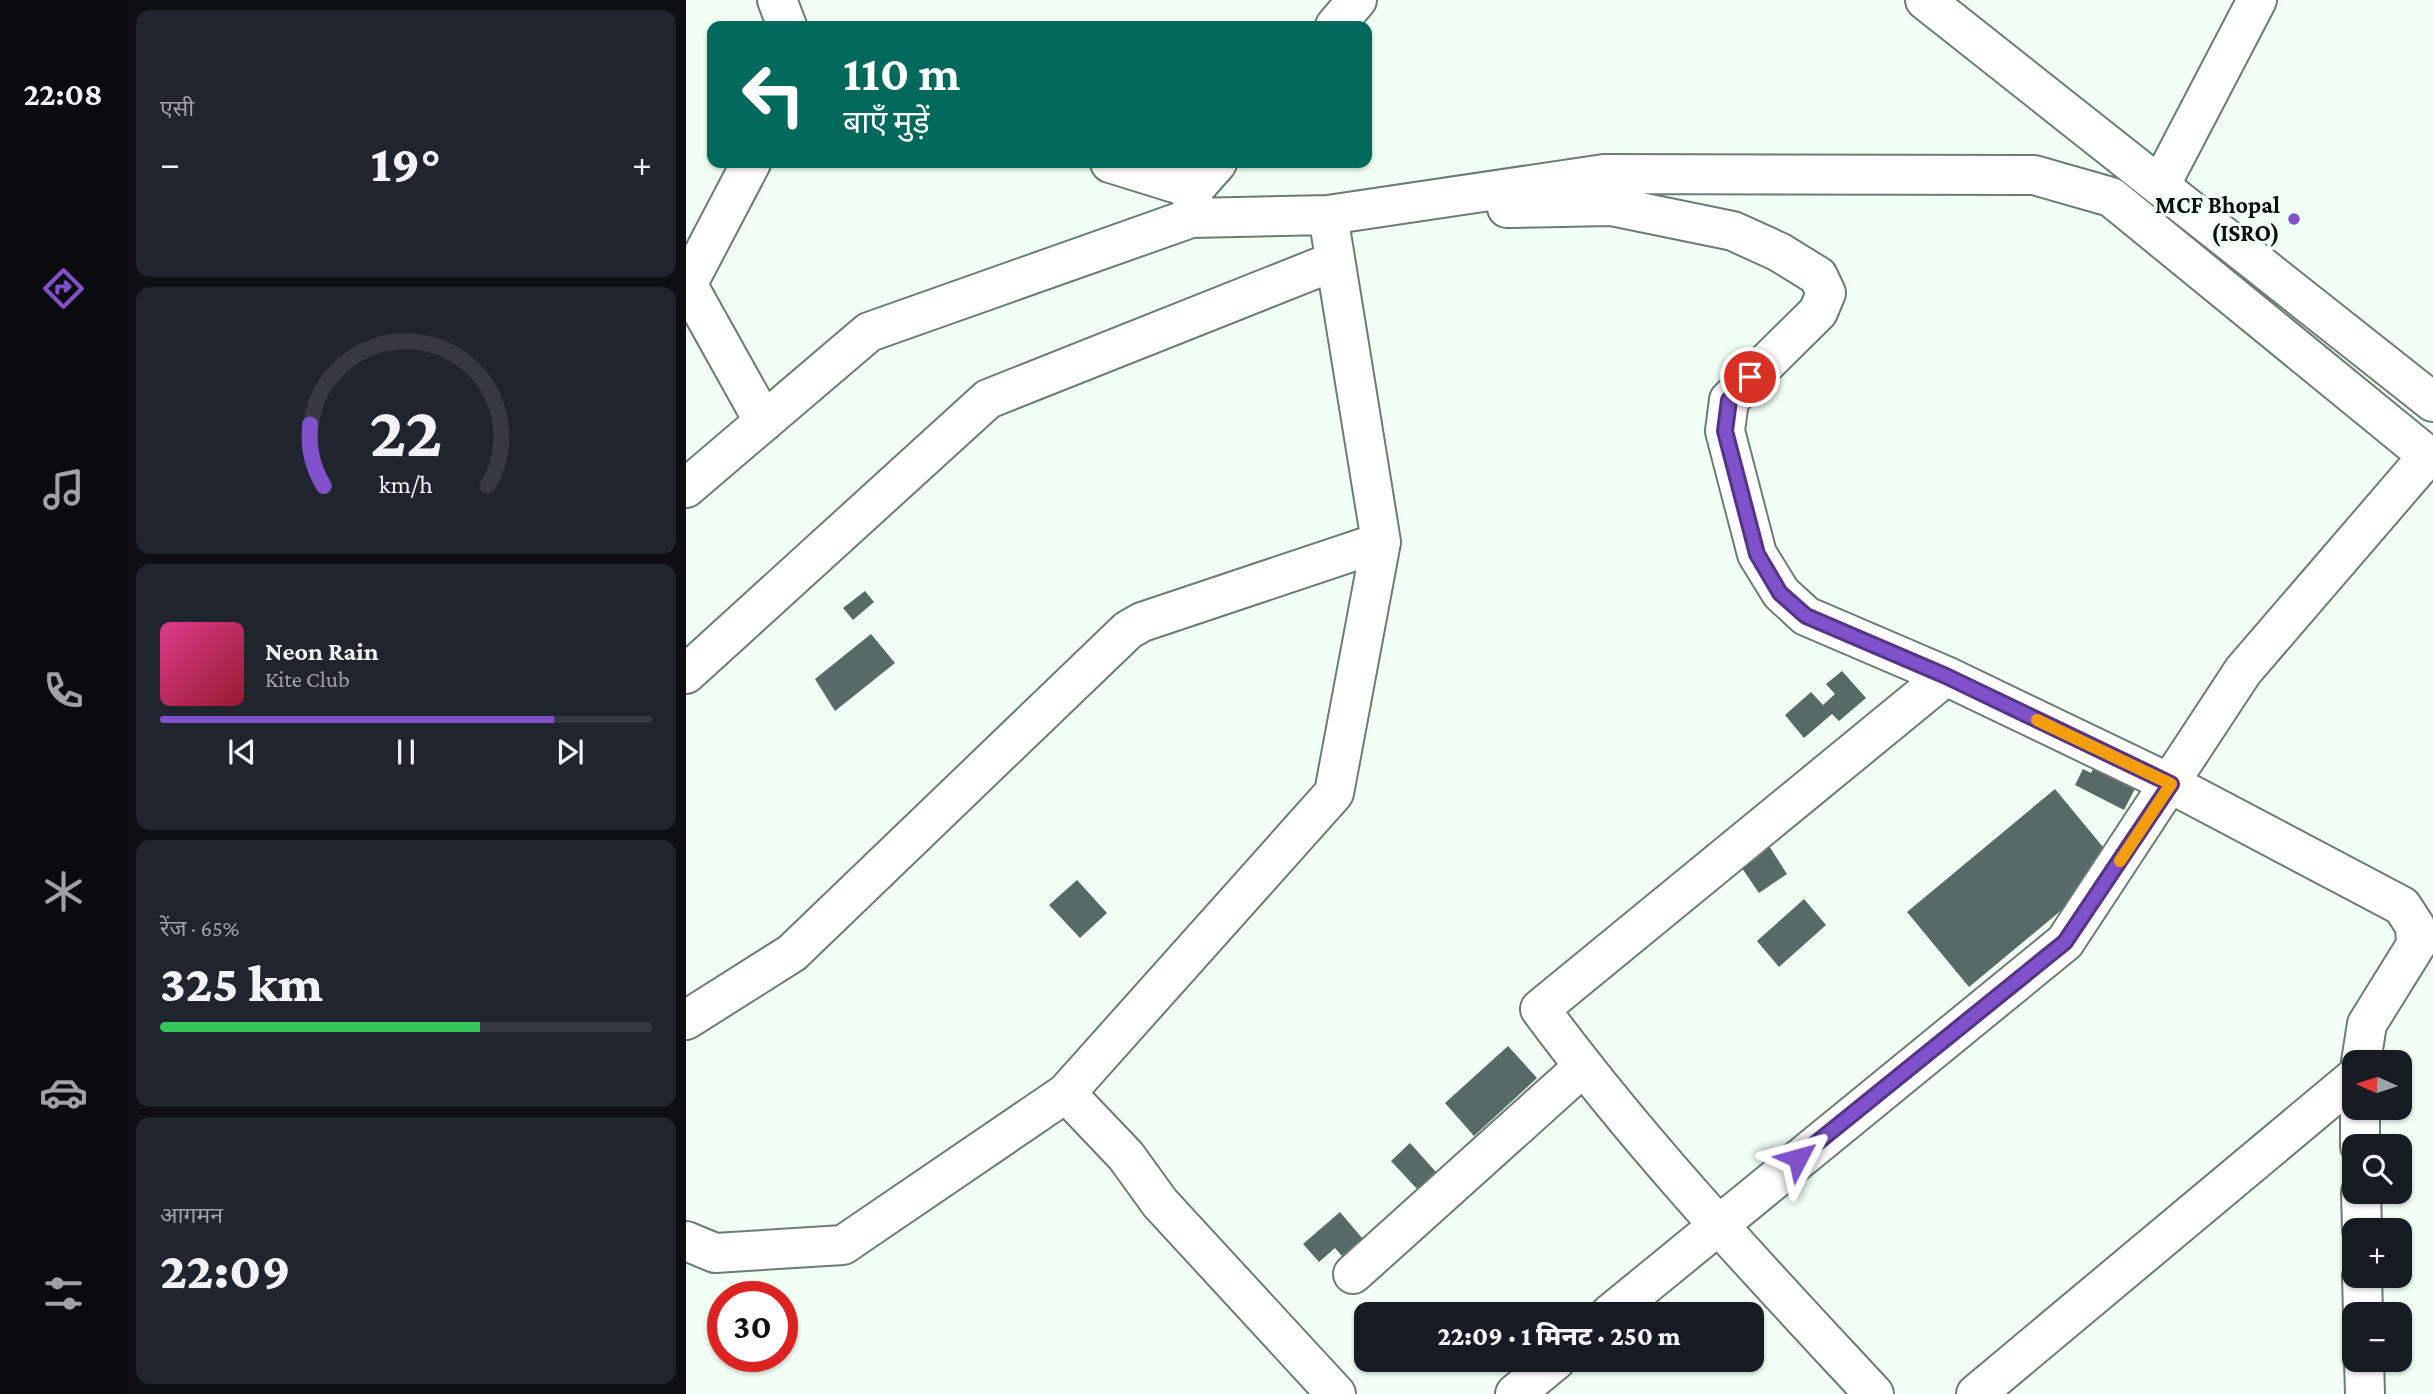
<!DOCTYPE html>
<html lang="hi">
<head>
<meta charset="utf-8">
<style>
  :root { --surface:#171b24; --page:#20242c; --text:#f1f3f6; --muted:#9ea1a6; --line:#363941; --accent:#7f51ca }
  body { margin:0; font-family:"Crimson Pro","Noto Sans Devanagari",serif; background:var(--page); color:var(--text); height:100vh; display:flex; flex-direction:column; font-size:26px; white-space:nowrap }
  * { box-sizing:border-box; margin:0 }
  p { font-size:23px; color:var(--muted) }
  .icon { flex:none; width:38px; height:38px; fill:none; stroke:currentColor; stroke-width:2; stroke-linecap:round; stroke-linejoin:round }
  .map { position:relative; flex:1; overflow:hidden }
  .drawer { display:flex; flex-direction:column; gap:10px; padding:10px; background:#0d0f14; width:560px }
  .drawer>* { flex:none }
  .hud { position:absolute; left:21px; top:21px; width:665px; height:147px; border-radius:14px; box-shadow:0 2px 5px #0004; background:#00695c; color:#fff; overflow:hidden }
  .needle { width:46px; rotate:273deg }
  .controls { position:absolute; left:1656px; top:1050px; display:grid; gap:14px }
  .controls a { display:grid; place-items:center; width:70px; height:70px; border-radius:14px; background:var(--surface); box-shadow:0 2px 5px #0004; font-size:35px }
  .speed { position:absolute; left:21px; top:1281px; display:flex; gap:14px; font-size:35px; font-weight:700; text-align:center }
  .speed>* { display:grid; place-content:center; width:91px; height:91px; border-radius:50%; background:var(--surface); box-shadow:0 2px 5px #0004; line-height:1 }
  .speed .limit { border:10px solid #d22; background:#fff; color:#111 }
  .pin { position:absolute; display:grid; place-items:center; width:60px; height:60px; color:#fff; margin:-30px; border:4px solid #fff; border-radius:50%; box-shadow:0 2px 7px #0007 }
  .me { position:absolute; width:77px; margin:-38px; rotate:51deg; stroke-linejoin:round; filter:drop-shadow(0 0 5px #0008) }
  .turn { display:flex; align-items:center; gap:24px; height:147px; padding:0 21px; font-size:32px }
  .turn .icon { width:91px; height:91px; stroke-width:2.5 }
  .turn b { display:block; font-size:49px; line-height:60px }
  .big { font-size:52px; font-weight:800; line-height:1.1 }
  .drawer .tile { flex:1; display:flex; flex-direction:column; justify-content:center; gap:10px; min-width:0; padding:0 24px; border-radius:14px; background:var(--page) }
  .drawer .dial { align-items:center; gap:0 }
  .dial svg { height:182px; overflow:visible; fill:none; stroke:var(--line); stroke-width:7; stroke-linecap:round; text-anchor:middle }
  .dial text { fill:var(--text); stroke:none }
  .song { display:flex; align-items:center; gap:21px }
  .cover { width:84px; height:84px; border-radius:10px; background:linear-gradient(135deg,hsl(330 70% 55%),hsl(350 70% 35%)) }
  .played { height:7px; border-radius:4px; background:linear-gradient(90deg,var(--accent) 80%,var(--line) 80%) }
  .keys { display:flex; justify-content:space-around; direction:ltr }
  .heat { display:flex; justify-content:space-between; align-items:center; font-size:38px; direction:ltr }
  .charge { height:10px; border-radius:5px; background:linear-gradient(90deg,#34c759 65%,var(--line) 0) }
  .trip { position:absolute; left:668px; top:1302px; width:410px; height:70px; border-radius:14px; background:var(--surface); box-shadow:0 2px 5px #0004; font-weight:800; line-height:70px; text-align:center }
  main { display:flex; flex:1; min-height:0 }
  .tabs { display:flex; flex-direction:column; width:126px; justify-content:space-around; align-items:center; background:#090b0e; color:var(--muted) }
  .tabs .icon { width:49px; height:49px }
  .tabs .active { color:var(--accent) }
  .tabs b { font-size:32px; color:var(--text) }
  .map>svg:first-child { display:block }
  .building { fill:#576a67 }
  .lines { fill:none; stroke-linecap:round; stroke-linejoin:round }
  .minor-casing { stroke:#6d7c72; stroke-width:42 }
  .minor { stroke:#fff; stroke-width:38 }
  .route-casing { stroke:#533583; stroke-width:18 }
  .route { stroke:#7f51ca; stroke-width:12 }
  .slow { stroke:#f59e0b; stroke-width:12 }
  .poi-dot { fill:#7f51ca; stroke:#f1fff5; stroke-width:2.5 }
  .labels { text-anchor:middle; stroke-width:7; stroke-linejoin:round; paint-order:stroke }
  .poi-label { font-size:24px; font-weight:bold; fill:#090f0c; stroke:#f1fff5; text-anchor:end }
</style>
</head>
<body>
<main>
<nav class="tabs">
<b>22:08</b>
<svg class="icon active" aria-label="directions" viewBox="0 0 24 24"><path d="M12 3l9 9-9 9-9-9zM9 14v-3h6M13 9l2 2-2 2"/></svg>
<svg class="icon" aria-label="music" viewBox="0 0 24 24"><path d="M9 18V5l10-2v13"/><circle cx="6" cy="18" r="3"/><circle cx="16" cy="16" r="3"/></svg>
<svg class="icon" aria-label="phone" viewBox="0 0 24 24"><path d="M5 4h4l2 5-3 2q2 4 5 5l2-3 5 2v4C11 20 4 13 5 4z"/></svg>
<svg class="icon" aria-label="climate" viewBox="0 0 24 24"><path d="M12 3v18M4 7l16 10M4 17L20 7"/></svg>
<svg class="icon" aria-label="car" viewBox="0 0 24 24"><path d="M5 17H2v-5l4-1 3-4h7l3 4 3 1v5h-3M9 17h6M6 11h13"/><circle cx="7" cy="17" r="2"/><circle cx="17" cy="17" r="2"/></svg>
<svg class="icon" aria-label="filters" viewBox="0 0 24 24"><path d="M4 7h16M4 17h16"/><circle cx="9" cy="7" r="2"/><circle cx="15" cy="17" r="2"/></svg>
</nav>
<section class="drawer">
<div class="tile"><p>एसी</p>
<div class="heat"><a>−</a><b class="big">19°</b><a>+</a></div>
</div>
<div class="tile dial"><svg viewBox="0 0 100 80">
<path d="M14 69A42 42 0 1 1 86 69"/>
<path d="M14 69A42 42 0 0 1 8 42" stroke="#7f51ca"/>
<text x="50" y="56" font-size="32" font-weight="700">22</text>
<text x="50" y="72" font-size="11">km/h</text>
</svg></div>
<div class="tile">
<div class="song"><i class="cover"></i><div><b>Neon Rain</b><p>Kite Club</p></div></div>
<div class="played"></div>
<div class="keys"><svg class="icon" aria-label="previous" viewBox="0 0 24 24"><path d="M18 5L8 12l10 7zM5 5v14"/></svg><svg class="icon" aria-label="pause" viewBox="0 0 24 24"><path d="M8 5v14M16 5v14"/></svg><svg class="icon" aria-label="next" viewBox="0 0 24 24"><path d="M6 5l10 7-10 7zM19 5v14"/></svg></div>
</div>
<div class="tile"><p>रेंज · 65%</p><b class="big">325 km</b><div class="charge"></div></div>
<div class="tile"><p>आगमन</p><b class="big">22:09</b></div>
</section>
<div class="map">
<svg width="1747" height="1394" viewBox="0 0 1747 1394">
  <rect width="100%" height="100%" fill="#f1fff5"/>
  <!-- building -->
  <path class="building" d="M179,591L188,602L167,620L157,608Z
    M185,634L209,663L149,711L129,679Z
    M1156,671L1180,698L1153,721L1146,714L1118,738L1099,715L1125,692L1137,705L1149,694L1140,684Z
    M1412,759L1453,781L1438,810L1389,785L1397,769L1405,773Z
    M1369,789L1431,864L1283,987L1221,912Z
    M1078,838L1101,874L1073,893L1049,858Z
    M391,880L421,913L394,938L363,905Z
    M1118,899L1140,925L1093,967L1071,941Z
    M822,1046L851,1078L788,1136L759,1103Z
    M724,1143L750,1172L731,1189L705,1161Z
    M654,1212L682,1245L662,1263L649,1248L633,1262L617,1244Z"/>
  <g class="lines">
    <defs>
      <path id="minor" d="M91,0L101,26
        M1239,0L1747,402
        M649,26L671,0
        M424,163L508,189
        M1474,186L1571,0
        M821,208L925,206L1047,231L1093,252L1132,276L1140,293L1132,312L1043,400L1039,431L1071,554L1095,593L1120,616L1260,676
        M505,216L508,189L531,163
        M0,282L78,422
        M0,287L65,163
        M0,488L183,332L505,218L642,215L918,174L1348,175L1425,197L1747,460
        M0,674L302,399L649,261
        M0,1020L106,953L442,630L456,622L695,542
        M380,1093L440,1156L474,1203L650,1394
        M1674,1108V1146
        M1675,1192L1676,1230
        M0,1241L29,1253L157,1245L380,1093L648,793L695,542L642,215
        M667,1274L897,1067
        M1676,1276L1677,1314
        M924,1314L1379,942L1557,671L1742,456
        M1678,1360L1679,1394
        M829,1394L870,1360
        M1188,1394C1072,1269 955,1146 854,1009L1260,676L1485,784L1716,906L1729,926L1730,945L1681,1024L1675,1062
        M1290,1394L1668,1078"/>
    </defs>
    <!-- minor casing -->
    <use href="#minor" class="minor-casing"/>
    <!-- minor -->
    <use href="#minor" class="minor"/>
  </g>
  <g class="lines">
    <defs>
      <path id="route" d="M1064,377L1043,400L1039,431L1071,554L1094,593L1120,616L1260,676L1485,784L1379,942L1112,1158"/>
    </defs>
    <!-- route casing -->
    <use href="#route" class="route-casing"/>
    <!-- route -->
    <use href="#route" class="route"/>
    <!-- slow -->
    <path class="slow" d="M1351,720L1485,784L1434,861"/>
  </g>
  <!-- markers -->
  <circle class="poi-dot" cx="1608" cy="219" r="7"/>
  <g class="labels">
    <!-- poi labels -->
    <g class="poi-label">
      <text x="1594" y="213">MCF Bhopal<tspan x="1594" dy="28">(ISRO)</tspan></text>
    </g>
  </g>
</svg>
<div class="controls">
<a><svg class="needle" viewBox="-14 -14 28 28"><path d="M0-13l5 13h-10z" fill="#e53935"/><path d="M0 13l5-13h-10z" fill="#9ea1a6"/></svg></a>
<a><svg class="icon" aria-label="search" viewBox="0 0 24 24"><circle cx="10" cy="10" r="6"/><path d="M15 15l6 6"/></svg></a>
<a>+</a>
<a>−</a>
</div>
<div class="speed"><div class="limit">30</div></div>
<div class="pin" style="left:1064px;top:377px;background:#d93025"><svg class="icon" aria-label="arrive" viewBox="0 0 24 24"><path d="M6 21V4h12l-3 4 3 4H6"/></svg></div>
<svg class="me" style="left:1112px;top:1158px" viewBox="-20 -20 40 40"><path d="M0-17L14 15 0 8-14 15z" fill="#7f51ca" stroke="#fff" stroke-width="4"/></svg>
<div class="trip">22:09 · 1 मिनट · 250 m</div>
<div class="hud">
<div class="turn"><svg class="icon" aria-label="left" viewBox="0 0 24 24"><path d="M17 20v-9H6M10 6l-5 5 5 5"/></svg><div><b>110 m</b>बाएँ मुड़ें</div></div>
</div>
</div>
</main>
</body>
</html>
